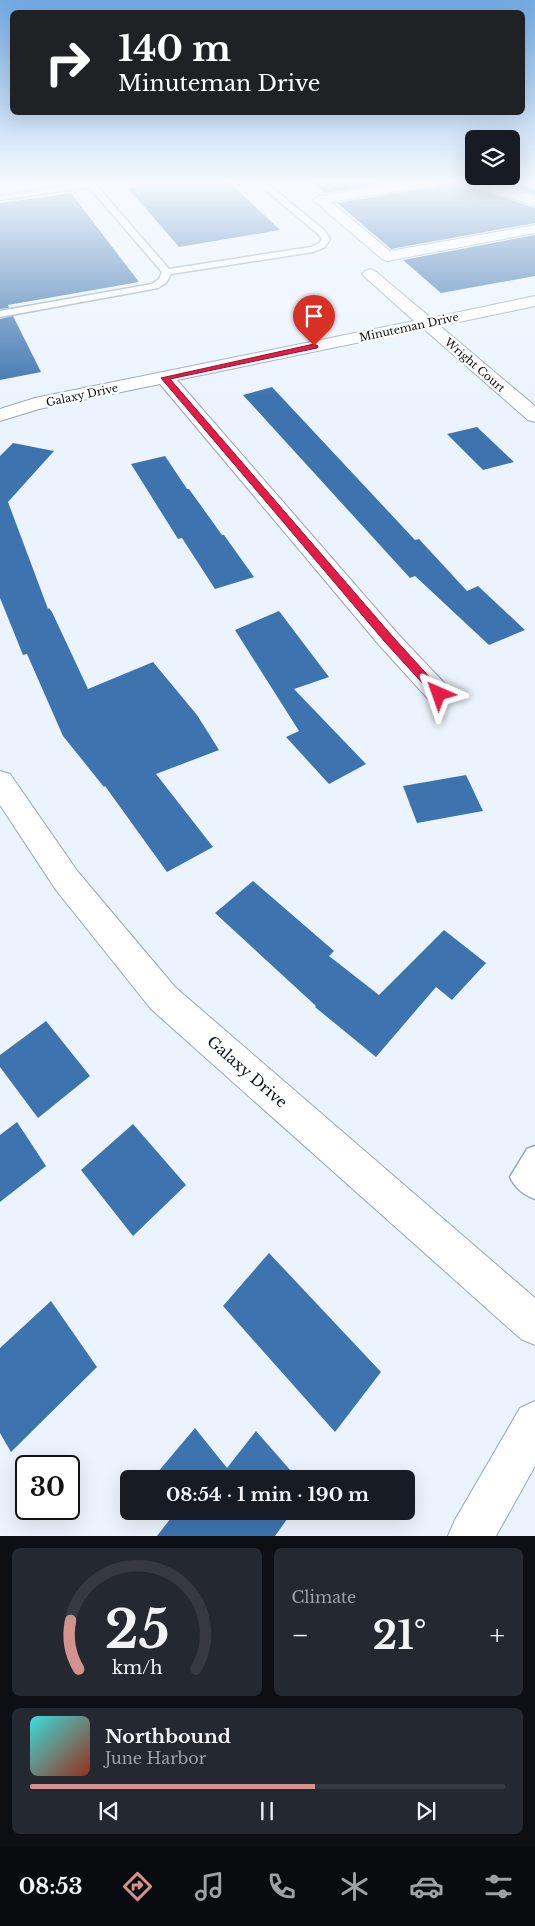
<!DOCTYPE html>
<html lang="en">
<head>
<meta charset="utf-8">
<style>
  :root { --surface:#171b24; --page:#242831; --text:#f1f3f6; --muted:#9ea1a6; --line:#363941; --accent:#d2928f }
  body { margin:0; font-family:"Libre Baskerville",serif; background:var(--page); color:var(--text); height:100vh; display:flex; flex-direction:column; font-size:19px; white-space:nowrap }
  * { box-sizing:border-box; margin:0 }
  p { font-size:16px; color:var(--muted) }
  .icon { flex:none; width:28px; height:28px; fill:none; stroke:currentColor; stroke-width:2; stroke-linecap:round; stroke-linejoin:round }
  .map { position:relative; height:1536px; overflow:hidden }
  .side { display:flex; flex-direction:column; gap:12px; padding:12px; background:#0d0f14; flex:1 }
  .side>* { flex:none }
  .top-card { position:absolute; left:10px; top:10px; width:515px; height:105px; border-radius:8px; box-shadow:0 5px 20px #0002; background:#202124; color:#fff; overflow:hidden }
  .tools { position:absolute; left:465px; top:130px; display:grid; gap:10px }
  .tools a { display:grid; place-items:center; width:55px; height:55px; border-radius:8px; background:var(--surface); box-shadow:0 5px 20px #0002; font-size:25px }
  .speed { position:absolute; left:15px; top:1455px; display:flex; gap:10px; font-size:25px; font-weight:700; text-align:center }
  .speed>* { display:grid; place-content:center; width:65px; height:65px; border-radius:50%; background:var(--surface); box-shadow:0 5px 20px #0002; line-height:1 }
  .speed .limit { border:2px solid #111; border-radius:8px; background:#fff; color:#111 }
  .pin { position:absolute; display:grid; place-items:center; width:42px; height:42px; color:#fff; margin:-51px -21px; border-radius:50% 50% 50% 0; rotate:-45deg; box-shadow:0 0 5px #0007 }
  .pin .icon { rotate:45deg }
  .me { position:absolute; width:55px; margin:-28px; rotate:317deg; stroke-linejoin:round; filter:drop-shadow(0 0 4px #0008) }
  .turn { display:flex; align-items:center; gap:18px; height:105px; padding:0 25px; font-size:22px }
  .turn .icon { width:65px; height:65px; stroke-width:2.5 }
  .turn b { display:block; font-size:35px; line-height:42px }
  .big { font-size:38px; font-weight:700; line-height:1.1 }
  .side .tile { flex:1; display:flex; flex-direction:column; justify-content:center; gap:8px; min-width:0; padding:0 18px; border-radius:8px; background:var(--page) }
  .side .dial { align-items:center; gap:0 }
  .dial svg { height:130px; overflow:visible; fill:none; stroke:var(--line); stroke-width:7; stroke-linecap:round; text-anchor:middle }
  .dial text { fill:var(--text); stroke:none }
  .song { display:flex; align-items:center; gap:15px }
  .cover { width:60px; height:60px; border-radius:8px; background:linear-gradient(135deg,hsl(180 70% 55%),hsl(10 70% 35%)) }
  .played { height:5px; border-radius:2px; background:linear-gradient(90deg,var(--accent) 60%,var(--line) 60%) }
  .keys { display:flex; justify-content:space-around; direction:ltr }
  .heat { display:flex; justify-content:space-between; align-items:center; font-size:28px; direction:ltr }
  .side .tiles { flex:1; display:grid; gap:12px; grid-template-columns:1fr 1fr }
  .tile:last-child { grid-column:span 2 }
  .trip { position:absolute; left:120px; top:1470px; width:295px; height:50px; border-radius:8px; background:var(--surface); box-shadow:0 5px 20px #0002; font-weight:700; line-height:50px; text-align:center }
  .tabs { display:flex; height:80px; justify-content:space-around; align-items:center; background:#090b0e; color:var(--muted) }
  .tabs .icon { width:35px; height:35px }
  .tabs .active { color:var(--accent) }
  .tabs b { font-size:22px; color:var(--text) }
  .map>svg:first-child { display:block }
  .building { fill:#3d74af }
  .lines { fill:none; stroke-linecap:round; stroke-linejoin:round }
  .service-casing { stroke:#94a8be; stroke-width:3 }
  .minor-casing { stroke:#94a8be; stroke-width:2 }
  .service { fill:#fff; fill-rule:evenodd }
  .minor { fill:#fff; fill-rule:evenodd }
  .route { fill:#e11d48; stroke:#92132f }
  .labels { text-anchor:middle; stroke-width:5; stroke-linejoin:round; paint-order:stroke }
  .far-street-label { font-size:11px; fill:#0b121b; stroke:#fff }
  .near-street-label { font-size:15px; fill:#0b121b; stroke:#fff }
</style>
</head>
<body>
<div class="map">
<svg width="535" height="1536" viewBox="0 0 535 1536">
  <rect width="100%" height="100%" fill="#ebf4fe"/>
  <!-- building -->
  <path class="building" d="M136,181H228L280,230L179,247L128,188L141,186Z
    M310,181H395L325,193Z
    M442,181H468L470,186L535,208V223L391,249L337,203L434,187Z
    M495,181H517L535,190V195Z
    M71,193L139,282L8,305L9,308L0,309V203Z
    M535,235V276L441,293L403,260Z
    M13,316L41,372L0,380V319Z
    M272,387L415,540L419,539L467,591L478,586L525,630L489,645L415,576L410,578L243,395Z
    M477,427L514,462L483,470L447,434Z
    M13,443L54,451L8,502L48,609L49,608L52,612L88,689L153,662L197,715L219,750L156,774L213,847L167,872L105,786L104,787L63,736L27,654L23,655L0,598V456Z
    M165,456L187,489H189L222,535H224L254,577L215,589L182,538L178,539L131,464Z
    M279,611L329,677L294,689L366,764L329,784L286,737L299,731L235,630Z
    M466,775L483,811L417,823L403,786Z
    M253,881L334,951L329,956L379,995L444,930L486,963L452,1000L436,987L376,1057L315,1007L316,1006L215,913Z
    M46,1021L90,1076L38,1118L0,1067V1055Z
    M17,1122L46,1166L0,1202V1135Z
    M133,1124L186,1185L133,1236L81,1170Z
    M269,1253L381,1372L335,1432L223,1306Z
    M51,1301L97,1367L11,1452L0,1433V1348Z
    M195,1428L227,1468L256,1431L298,1479H152Z
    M173,1511H293L275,1536H157L174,1514Z"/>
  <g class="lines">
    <defs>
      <path id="service" d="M116,181L97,186L169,269L311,247L319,243L322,239L318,234L255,181H264L324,230L330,239L325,247L313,252L171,274L166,283L158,288L0,317V311L152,284L159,279L162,272L89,187L0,200V196L91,182Z
        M535,1146V1199C524,1195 515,1188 510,1177L527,1149Z"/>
      <path id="minor" d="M408,181H440L434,185L331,202L390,251L535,225V233L387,261L382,259L313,200L320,196Z
        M470,181H489L535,197V206L471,184Z
        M370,269L375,271L431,318L535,296V306L440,326L535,406V422L528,420L424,329L177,380L398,634L448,687L452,694L448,701L439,703L430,701L380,646L160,384L39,409L0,421V409L35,398L414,321L365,277L362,274L365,271Z
        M0,771L10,774L78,872L175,987L535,1298V1345L521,1339L151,1009L56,890L0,805Z
        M535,1401V1466L496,1536H448L455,1520L520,1408Z"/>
    </defs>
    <!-- service casing -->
    <use href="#service" class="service-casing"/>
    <!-- minor casing -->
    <use href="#minor" class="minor-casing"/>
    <!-- service -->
    <use href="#service" class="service"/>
    <!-- minor -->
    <use href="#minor" class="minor"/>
  </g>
  <!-- sky -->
  <linearGradient id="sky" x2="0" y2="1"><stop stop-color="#72aae2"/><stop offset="0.46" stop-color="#f6faff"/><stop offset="1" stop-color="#f6faff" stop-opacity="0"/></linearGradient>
  <rect width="535" height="396" fill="url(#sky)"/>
  <!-- route -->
  <path class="route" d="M314,344L318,346L317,348L170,379L393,637L443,692L444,694L443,697H435L385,642L161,378Z"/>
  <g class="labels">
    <!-- far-street labels -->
    <g class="far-street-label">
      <text transform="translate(409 327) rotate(-12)" y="4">Minuteman Drive</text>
      <text transform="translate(475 365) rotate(41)" y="4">Wright Court</text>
      <text transform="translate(82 395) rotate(-12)" y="4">Galaxy Drive</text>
    </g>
    <!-- near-street labels -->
    <g class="near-street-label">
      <text transform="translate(247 1072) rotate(41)" y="5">Galaxy Drive</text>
    </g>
  </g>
</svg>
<div class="tools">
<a><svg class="icon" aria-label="layers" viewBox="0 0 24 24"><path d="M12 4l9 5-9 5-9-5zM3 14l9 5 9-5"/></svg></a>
</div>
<div class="speed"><div class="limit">30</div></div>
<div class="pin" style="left:314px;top:346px;background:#d93025"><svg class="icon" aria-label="arrive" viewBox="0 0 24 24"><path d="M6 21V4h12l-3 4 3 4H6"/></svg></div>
<svg class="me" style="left:439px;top:694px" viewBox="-20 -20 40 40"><path d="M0-17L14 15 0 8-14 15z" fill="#e11d48" stroke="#fff" stroke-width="4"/></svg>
<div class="trip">08:54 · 1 min · 190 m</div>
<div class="top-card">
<div class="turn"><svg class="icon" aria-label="right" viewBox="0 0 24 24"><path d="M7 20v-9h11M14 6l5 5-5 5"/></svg><div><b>140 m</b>Minuteman Drive</div></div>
</div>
</div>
<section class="side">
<div class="tiles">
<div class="tile dial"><svg viewBox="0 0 100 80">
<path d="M14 69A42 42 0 1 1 86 69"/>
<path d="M14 69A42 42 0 0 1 9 39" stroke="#d2928f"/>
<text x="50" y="56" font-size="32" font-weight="700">25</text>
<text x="50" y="72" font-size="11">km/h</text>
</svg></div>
<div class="tile"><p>Climate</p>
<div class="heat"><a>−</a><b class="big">21°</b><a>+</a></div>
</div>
<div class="tile">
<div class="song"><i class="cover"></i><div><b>Northbound</b><p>June Harbor</p></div></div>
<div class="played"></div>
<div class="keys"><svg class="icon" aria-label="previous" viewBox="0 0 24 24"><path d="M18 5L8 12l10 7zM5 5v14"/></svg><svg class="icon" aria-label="pause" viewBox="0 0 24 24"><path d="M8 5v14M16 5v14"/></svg><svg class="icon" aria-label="next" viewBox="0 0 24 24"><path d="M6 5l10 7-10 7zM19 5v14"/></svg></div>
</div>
</div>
</section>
<nav class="tabs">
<b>08:53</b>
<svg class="icon active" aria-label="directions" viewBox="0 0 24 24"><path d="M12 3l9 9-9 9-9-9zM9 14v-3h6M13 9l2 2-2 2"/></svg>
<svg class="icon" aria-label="music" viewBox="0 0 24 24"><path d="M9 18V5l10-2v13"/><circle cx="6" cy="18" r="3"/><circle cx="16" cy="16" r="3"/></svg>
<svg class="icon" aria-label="phone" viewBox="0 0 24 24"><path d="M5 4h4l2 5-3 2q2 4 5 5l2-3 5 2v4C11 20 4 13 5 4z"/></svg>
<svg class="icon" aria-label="climate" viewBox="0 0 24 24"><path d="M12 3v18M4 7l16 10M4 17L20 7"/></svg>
<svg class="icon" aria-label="car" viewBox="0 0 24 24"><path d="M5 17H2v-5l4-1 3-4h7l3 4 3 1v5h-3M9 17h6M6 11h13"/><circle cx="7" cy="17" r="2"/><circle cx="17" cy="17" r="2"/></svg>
<svg class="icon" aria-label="filters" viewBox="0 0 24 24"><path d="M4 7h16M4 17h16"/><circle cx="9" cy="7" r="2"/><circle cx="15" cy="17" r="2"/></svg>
</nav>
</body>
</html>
